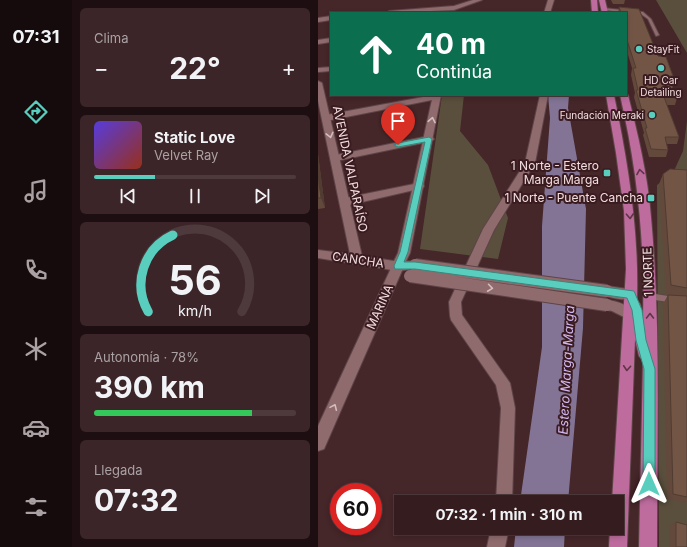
<!DOCTYPE html>
<html lang="es">
<head>
<meta charset="utf-8">
<style>
  :root { --surface:#341c1f; --page:#3c2528; --text:#f1f3f6; --muted:#a9a1a4; --line:#4e3a3d; --accent:#59cebe }
  body { margin:0; font-family:Inter,sans-serif; background:var(--page); color:var(--text); height:100vh; display:flex; flex-direction:column; font-size:15px; white-space:nowrap }
  * { box-sizing:border-box; margin:0 }
  p { font-size:13px; color:var(--muted) }
  .icon { flex:none; width:22px; height:22px; fill:none; stroke:currentColor; stroke-width:2; stroke-linecap:round; stroke-linejoin:round }
  .map { position:relative; flex:1; overflow:hidden }
  .details { display:flex; flex-direction:column; gap:8px; padding:8px; background:#1d0f11; width:246px }
  .details>* { flex:none }
  .hud { position:absolute; left:12px; top:12px; width:297px; height:84px; border-radius:0px; box-shadow:0 2px 6px #0003,0 0 0 1px var(--line); background:#0b6e4f; color:#fff; overflow:hidden }
  .speed { position:absolute; left:12px; top:483px; display:flex; gap:8px; font-size:20px; font-weight:700; text-align:center }
  .speed>* { display:grid; place-content:center; width:52px; height:52px; border-radius:50%; background:var(--surface); box-shadow:0 2px 6px #0003,0 0 0 1px var(--line); line-height:1 }
  .speed .limit { border:6px solid #d22; background:#fff; color:#111 }
  .pin { position:absolute; display:grid; place-items:center; width:34px; height:34px; color:#fff; margin:-41px -17px; border-radius:50% 50% 50% 0; rotate:-45deg; box-shadow:0 0 4px #0007 }
  .pin .icon { rotate:45deg }
  .me { position:absolute; width:44px; margin:-22px; rotate:0deg; stroke-linejoin:round; filter:drop-shadow(0 0 3px #0008) }
  .turn { display:flex; align-items:center; gap:14px; height:84px; padding:0 20px; font-size:18px }
  .turn .icon { width:52px; height:52px; stroke-width:2.5 }
  .turn b { display:block; font-size:28px; line-height:34px }
  .big { font-size:30px; font-weight:700; line-height:1.1 }
  .details .widget { flex:1; display:flex; flex-direction:column; justify-content:center; gap:6px; min-width:0; padding:0 14px; border-radius:6px; background:var(--page) }
  .details .dial { align-items:center; gap:0 }
  .dial svg { height:104px; overflow:visible; fill:none; stroke:var(--line); stroke-width:7; stroke-linecap:round; text-anchor:middle }
  .dial text { fill:var(--text); stroke:none }
  .song { display:flex; align-items:center; gap:12px }
  .cover { width:48px; height:48px; border-radius:6px; background:linear-gradient(135deg,hsl(250 70% 55%),hsl(10 70% 35%)) }
  .played { height:4px; border-radius:2px; background:linear-gradient(90deg,var(--accent) 30%,var(--line) 30%) }
  .keys { display:flex; justify-content:space-around; direction:ltr }
  .heat { display:flex; justify-content:space-between; align-items:center; font-size:22px; direction:ltr }
  .charge { height:6px; border-radius:3px; background:linear-gradient(90deg,#34c759 78%,var(--line) 0) }
  .trip { position:absolute; left:76px; top:495px; width:230px; height:40px; border-radius:0px; background:var(--surface); box-shadow:0 2px 6px #0003,0 0 0 1px var(--line); font-weight:700; line-height:40px; text-align:center }
  main { display:flex; flex:1; min-height:0 }
  .tab-bar { display:flex; flex-direction:column; width:72px; justify-content:space-around; align-items:center; background:#150b0c; color:var(--muted) }
  .tab-bar .icon { width:28px; height:28px }
  .tab-bar .active { color:var(--accent) }
  .tab-bar b { font-size:18px; color:var(--text) }
  .map>svg:first-child { display:block }
  .green { fill:#5a4f3c }
  .water { fill:#837495 }
  .lines { fill:none; stroke-linecap:round; stroke-linejoin:round }
  .lane-casing { stroke:#5e4447; stroke-width:2 }
  .street-casing { stroke:#5e4447; stroke-width:2 }
  .secondary-casing { stroke:#5e4447; stroke-width:2 }
  .primary-casing { stroke:#5e4447; stroke-width:2 }
  .lane { fill:#8f6b6e; fill-rule:evenodd }
  .street { fill:#8f6b6e; fill-rule:evenodd }
  .secondary { fill:#8f6b6e; fill-rule:evenodd }
  .primary { fill:#bd6c9d; fill-rule:evenodd }
  .secondary-bridge-casing { stroke:#5e4447; stroke-width:14; stroke-linecap:butt }
  .secondary-bridge { stroke:#8f6b6e; stroke-width:12 }
  .wall { fill:#63493c }
  .shaded-wall { fill:#503c31 }
  .building { fill:#735546; stroke:#503c31 }
  .oneway { stroke:#d5bcbd }
  .oneway2 { stroke:#613446 }
  .route { fill:#59cebe; stroke:#3a867c }
  .poi-dot { fill:#59cebe; stroke:#3a1c20; stroke-width:1.5 }
  .labels { text-anchor:middle; stroke-width:4; stroke-linejoin:round; paint-order:stroke }
  .far-poi-label { font-size:10px; fill:#f3dedf; stroke:#3a1c20; text-anchor:start }
  .poi-label { font-size:12px; fill:#f3dedf; stroke:#3a1c20; text-anchor:end }
  .street-label { font-size:12px; fill:#f3dedf; stroke:#3a1c20 }
  .water-label { font-size:13px; font-style:italic; fill:#d3b9f2; stroke:#3a1c20 }
</style>
</head>
<body>
<main>
<nav class="tab-bar">
<b>07:31</b>
<svg class="icon active" aria-label="directions" viewBox="0 0 24 24"><path d="M12 3l9 9-9 9-9-9zM9 14v-3h6M13 9l2 2-2 2"/></svg>
<svg class="icon" aria-label="music" viewBox="0 0 24 24"><path d="M9 18V5l10-2v13"/><circle cx="6" cy="18" r="3"/><circle cx="16" cy="16" r="3"/></svg>
<svg class="icon" aria-label="phone" viewBox="0 0 24 24"><path d="M5 4h4l2 5-3 2q2 4 5 5l2-3 5 2v4C11 20 4 13 5 4z"/></svg>
<svg class="icon" aria-label="climate" viewBox="0 0 24 24"><path d="M12 3v18M4 7l16 10M4 17L20 7"/></svg>
<svg class="icon" aria-label="car" viewBox="0 0 24 24"><path d="M5 17H2v-5l4-1 3-4h7l3 4 3 1v5h-3M9 17h6M6 11h13"/><circle cx="7" cy="17" r="2"/><circle cx="17" cy="17" r="2"/></svg>
<svg class="icon" aria-label="filters" viewBox="0 0 24 24"><path d="M4 7h16M4 17h16"/><circle cx="9" cy="7" r="2"/><circle cx="15" cy="17" r="2"/></svg>
</nav>
<section class="details">
<div class="widget"><p>Clima</p>
<div class="heat"><a>−</a><b class="big">22°</b><a>+</a></div>
</div>
<div class="widget">
<div class="song"><i class="cover"></i><div><b>Static Love</b><p>Velvet Ray</p></div></div>
<div class="played"></div>
<div class="keys"><svg class="icon" aria-label="previous" viewBox="0 0 24 24"><path d="M18 5L8 12l10 7zM5 5v14"/></svg><svg class="icon" aria-label="pause" viewBox="0 0 24 24"><path d="M8 5v14M16 5v14"/></svg><svg class="icon" aria-label="next" viewBox="0 0 24 24"><path d="M6 5l10 7-10 7zM19 5v14"/></svg></div>
</div>
<div class="widget dial"><svg viewBox="0 0 100 80">
<path d="M14 69A42 42 0 1 1 86 69"/>
<path d="M14 69A42 42 0 0 1 33 10" stroke="#59cebe"/>
<text x="50" y="56" font-size="32" font-weight="700">56</text>
<text x="50" y="72" font-size="11">km/h</text>
</svg></div>
<div class="widget"><p>Autonomía · 78%</p><b class="big">390 km</b><div class="charge"></div></div>
<div class="widget"><p>Llegada</p><b class="big">07:32</b></div>
</section>
<div class="map">
<svg width="369" height="547" viewBox="0 0 369 547">
  <rect width="100%" height="100%" fill="#452629"/>
  <!-- green -->
  <path class="green" d="M338,0H369V53Z
    M124,95H146L142,131L170,165L190,218L180,259L102,249Z
    M369,121V547H341L339,185L355,173L365,151Z"/>
  <!-- water -->
  <path class="water" d="M230,95H251L250,108L268,209L265,328L250,502H202L224,347V226L232,118Z
    M198,528H247L246,547H196Z"/>
  <g class="lines">
    <defs>
      <path id="lane" d="M285,8L325,12L333,19L341,35L338,36L330,19L323,14L286,10H285Z
        M331,293L369,299V305L331,299L329,298L328,296L329,294Z"/>
      <path id="street" d="M230,0H236L232,13H226Z
        M13,38V42L0,44V40Z
        M13,67V71L0,72V68Z
        M116,95H122L123,97L119,99L8,121L4,118L8,115Z
        M222,95H230L217,163L176,230L143,302L144,315L192,383L197,408L194,502H178L183,408L178,385L133,320L132,316L131,302L165,229L207,163Z
        M111,136L114,137L116,139L114,141L18,161L13,158L18,155Z
        M101,183L105,184L106,186L105,188L27,206L23,205L22,202L23,199L27,198Z
        M80,261L84,263L86,266L6,449L0,451V426L74,266L76,263Z
        M173,528H191L187,547H169Z"/>
      <path id="secondary" d="M155,0H164L136,10L68,13L71,11L136,6Z
        M13,16V20L0,22V18Z
        M0,81L4,83L44,256L76,261L80,253L115,95H123L92,253L88,261L101,262L103,265L101,268L80,271L0,258V250L32,254L0,101Z
        M289,286L316,290L318,294L316,298C308,301 293,298 285,295L283,291L285,287Z
        M289,300C299,301 314,306 318,315L317,319L312,320L294,311L285,309L283,305L285,301Z"/>
      <path id="primary" d="M273,0H279L280,13H274Z
        M281,0H287L290,13H284Z
        M308,93L310,95C320,135 330,176 333,217C343,325 339,438 339,547H321L325,361L321,356L317,339L309,547H291L292,528H299V502H294L308,269L306,211L298,153L288,95H296C310,163 321,230 319,300L322,304L325,317C327,242 319,168 302,95H308Z"/>
    </defs>
    <!-- lane casing -->
    <use href="#lane" class="lane-casing"/>
    <!-- street casing -->
    <use href="#street" class="street-casing"/>
    <!-- secondary casing -->
    <use href="#secondary" class="secondary-casing"/>
    <!-- primary casing -->
    <use href="#primary" class="primary-casing"/>
    <!-- lane -->
    <use href="#lane" class="lane"/>
    <!-- street -->
    <use href="#street" class="street"/>
    <!-- secondary -->
    <use href="#secondary" class="secondary"/>
    <!-- primary -->
    <use href="#primary" class="primary"/>
    <defs>
      <path id="secondary-bridge" d="M97,265L289,291
        M92,276L289,305"/>
    </defs>
    <!-- secondary-bridge casing -->
    <use href="#secondary-bridge" class="secondary-bridge-casing"/>
    <!-- secondary-bridge -->
    <use href="#secondary-bridge" class="secondary-bridge"/>
  </g>
  <!-- wall -->
  <path class="wall" d="M293,0H307L306,4H295Z
    M301,7L321,9L340,56L348,57L355,76L353,83L359,98L357,105H349L361,137L359,144H349L350,150L348,157H331L325,135L326,133L316,97L317,93L313,75L314,68L308,48V13H300Z
    M0,154L7,208L0,209Z
    M369,170V502L367,503L349,499L345,304L350,295L348,294L341,184L345,174Z
    M358,522L369,547H351V526Z"/>
  <!-- shaded-wall -->
  <path class="shaded-wall" d="M0,154L7,208L3,198L0,176Z"/>
  <!-- building -->
  <path class="building" d="M301,7L321,9L340,56L348,57L355,76H350L359,98L346,97L361,137H347L350,150L333,149L327,128H329L318,90H320L315,68H318L308,37V13H303Z
    M352,169L369,170V288L353,285L345,174Z
    M0,176L3,198H0Z
    M350,295L369,296V497L355,494Z
    M358,522L369,525V547H358Z"/>
  <!-- one-way arrows -->
  <defs><path id="oneway-chevron" d="M-2-3.5L2.5 0L-2 3.5" fill="none" stroke-width="1.6" stroke-linecap="round" stroke-linejoin="round"/></defs>
  <g class="oneway">
    <use href="#oneway-chevron" transform="translate(114 120) rotate(-79)"/>
    <use href="#oneway-chevron" transform="translate(12 135) rotate(76)"/>
    <use href="#oneway-chevron" transform="translate(172 288) rotate(8)"/>
    <use href="#oneway-chevron" transform="translate(16 407) rotate(-66)"/>
  </g>
  <g class="oneway2">
    <use href="#oneway-chevron" transform="translate(322 172) rotate(-99)"/>
    <use href="#oneway-chevron" transform="translate(312 216) rotate(87)"/>
    <use href="#oneway-chevron" transform="translate(332 316) rotate(-90)"/>
    <use href="#oneway-chevron" transform="translate(309 368) rotate(94)"/>
  </g>
  <!-- route -->
  <path class="route" d="M111,137L114,139L90,252L86,262H97L316,291L324,310L328,340L337,369V484L335,489L331,491L326,489L325,484L326,369L318,340L314,310L309,298L97,269H77L76,266L82,252L107,142L80,147L76,145L80,143Z"/>
  <!-- markers -->
  <g class="poi-dot">
    <circle cx="321" cy="49" r="4"/>
    <circle cx="343" cy="68" r="4"/>
    <circle cx="334" cy="115" r="4"/>
    <rect x="285" y="169" width="8" height="8" rx="2"/>
    <rect x="329" y="194" width="8" height="8" rx="2"/>
  </g>
  <g class="labels">
    <!-- far-poi labels -->
    <g class="far-poi-label">
      <text x="329" y="53">StayFit</text>
      <text x="343" y="84" text-anchor="middle">HD Car<tspan x="343" dy="12">Detailing</tspan></text>
      <text x="326" y="119" text-anchor="end">Fundación Meraki</text>
    </g>
    <!-- poi labels -->
    <g class="poi-label">
      <text x="281" y="170">1 Norte - Estero<tspan x="281" dy="14">Marga Marga</tspan></text>
      <text x="325" y="202">1 Norte - Puente Cancha</text>
    </g>
    <!-- street labels -->
    <g class="street-label">
      <text transform="translate(32 169) rotate(78)" y="4">AVENIDA VALPARAÍSO</text>
      <text transform="translate(40 260) rotate(8)" y="4">CANCHA</text>
      <text transform="translate(330 272) rotate(-92)" y="4">1 NORTE</text>
      <text transform="translate(62 307) rotate(-66)" y="4">MARINA</text>
    </g>
    <!-- water labels -->
    <g class="water-label">
      <text transform="translate(248 370) rotate(-87)" y="5">Estero Marga-Marga</text>
    </g>
  </g>
</svg>
<div class="speed"><div class="limit">60</div></div>
<div class="pin" style="left:80px;top:145px;background:#d93025"><svg class="icon" aria-label="arrive" viewBox="0 0 24 24"><path d="M6 21V4h12l-3 4 3 4H6"/></svg></div>
<svg class="me" style="left:331px;top:484px" viewBox="-20 -20 40 40"><path d="M0-17L14 15 0 8-14 15z" fill="#59cebe" stroke="#fff" stroke-width="4"/></svg>
<div class="trip">07:32 · 1 min · 310 m</div>
<div class="hud">
<div class="turn"><svg class="icon" aria-label="ahead" viewBox="0 0 24 24"><path d="M12 20V5M6 11l6-6 6 6"/></svg><div><b>40 m</b>Continúa</div></div>
</div>
</div>
</main>
</body>
</html>
